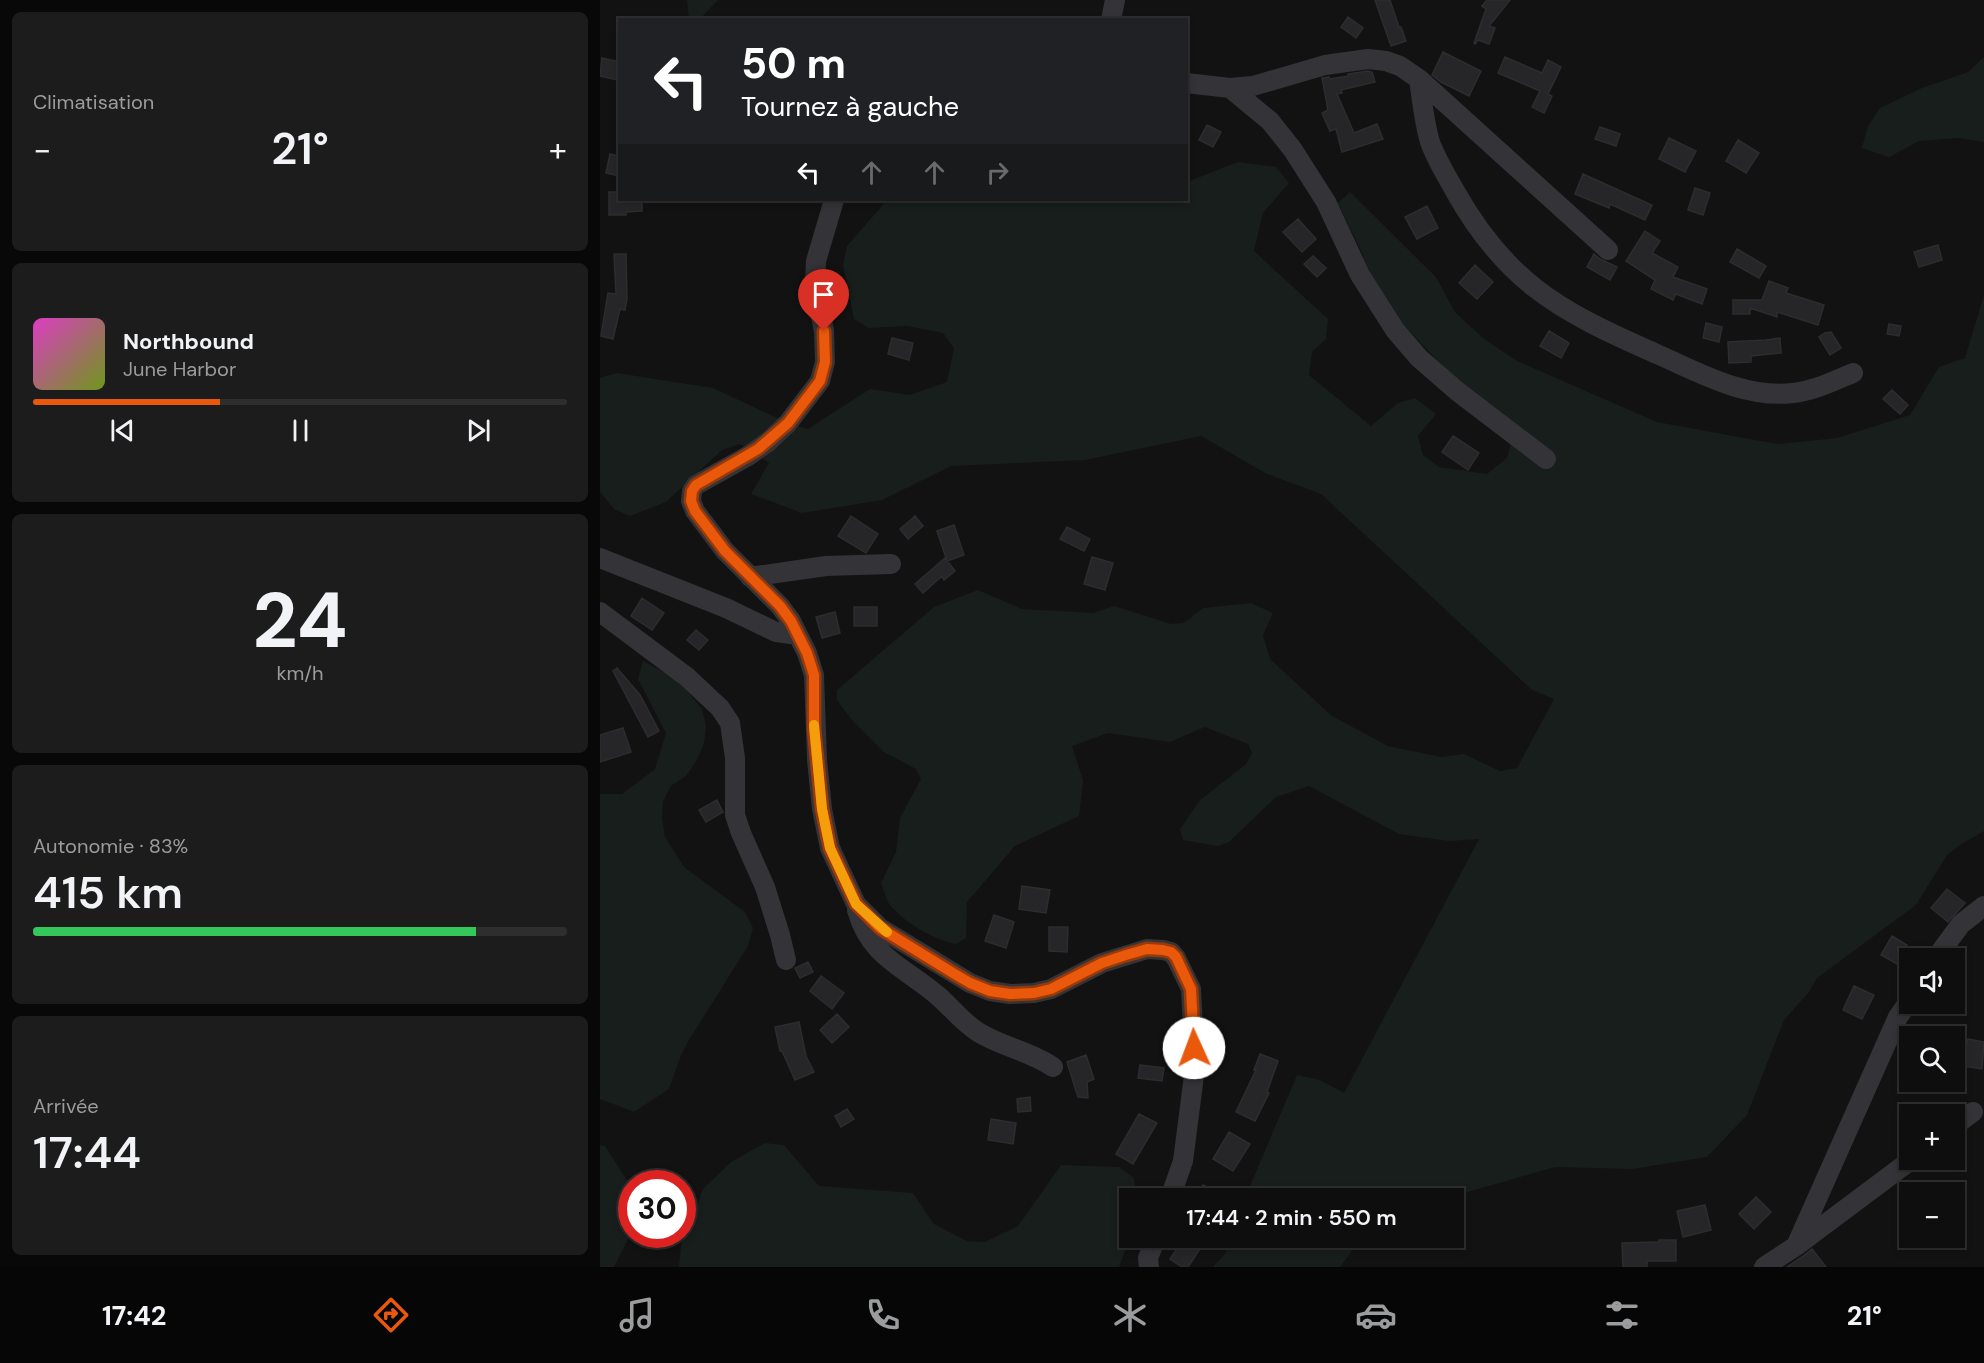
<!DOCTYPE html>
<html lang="fr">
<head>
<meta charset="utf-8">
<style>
  :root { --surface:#0e0e0e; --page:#1c1c1c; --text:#f1f3f6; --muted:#9b9c9e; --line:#2e2e2e; --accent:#ea580c }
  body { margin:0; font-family:"DM Sans",sans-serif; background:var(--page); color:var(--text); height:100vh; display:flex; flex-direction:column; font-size:22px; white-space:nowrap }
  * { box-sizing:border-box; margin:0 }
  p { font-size:20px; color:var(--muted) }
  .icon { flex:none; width:33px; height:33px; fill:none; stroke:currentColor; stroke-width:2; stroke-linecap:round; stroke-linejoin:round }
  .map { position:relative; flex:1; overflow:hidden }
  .panel { display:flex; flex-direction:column; gap:12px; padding:12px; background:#080808; width:600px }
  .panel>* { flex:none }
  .top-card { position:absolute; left:18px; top:18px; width:570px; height:183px; border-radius:0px; box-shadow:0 3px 9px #0003,0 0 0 2px var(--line); background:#202124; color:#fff; overflow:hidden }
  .tools { position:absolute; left:1299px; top:948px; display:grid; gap:12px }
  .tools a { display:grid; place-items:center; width:66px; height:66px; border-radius:0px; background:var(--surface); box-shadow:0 3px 9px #0003,0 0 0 2px var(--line); font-size:30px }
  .speed { position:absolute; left:18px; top:1170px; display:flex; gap:12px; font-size:30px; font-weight:700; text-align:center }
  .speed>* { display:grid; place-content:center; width:78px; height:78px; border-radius:50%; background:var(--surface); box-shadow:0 3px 9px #0003,0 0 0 2px var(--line); line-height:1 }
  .speed .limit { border:9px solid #d22; background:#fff; color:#111 }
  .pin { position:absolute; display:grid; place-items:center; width:51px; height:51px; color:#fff; margin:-62px -26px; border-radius:50% 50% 50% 0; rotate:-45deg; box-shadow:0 0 6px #0007 }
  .pin .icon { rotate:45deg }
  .me { position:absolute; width:66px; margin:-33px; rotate:358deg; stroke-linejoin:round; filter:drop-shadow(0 0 4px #0008) }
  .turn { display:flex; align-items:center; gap:21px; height:126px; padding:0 24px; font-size:27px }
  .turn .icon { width:78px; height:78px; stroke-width:2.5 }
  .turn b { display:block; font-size:42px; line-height:51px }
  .lanes { display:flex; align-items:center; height:57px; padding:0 24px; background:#0003; justify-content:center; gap:30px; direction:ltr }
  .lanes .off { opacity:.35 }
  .big { font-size:45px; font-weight:600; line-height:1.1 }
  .panel .card { flex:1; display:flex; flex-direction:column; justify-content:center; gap:9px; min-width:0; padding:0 21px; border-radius:9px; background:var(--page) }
  .panel .dial { align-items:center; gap:0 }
  .dial b { font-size:78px; line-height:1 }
  .song { display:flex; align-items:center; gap:18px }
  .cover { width:72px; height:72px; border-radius:9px; background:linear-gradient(135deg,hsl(310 70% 55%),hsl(80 70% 35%)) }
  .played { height:6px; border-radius:3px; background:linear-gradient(90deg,var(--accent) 35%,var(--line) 35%) }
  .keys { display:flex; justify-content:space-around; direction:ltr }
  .heat { display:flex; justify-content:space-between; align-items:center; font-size:33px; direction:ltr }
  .charge { height:9px; border-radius:4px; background:linear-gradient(90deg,#34c759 83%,var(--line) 0) }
  .trip { position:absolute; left:519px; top:1188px; width:345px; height:60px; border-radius:0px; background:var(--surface); box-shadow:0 3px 9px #0003,0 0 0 2px var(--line); font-weight:600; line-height:60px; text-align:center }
  .menu { display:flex; height:96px; justify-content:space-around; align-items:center; background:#060606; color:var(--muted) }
  .menu .icon { width:42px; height:42px }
  .menu .selected { color:var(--accent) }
  .menu b { font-size:27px; color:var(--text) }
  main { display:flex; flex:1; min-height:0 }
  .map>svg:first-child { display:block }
  .green { fill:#181e1b }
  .building { fill:#262527; stroke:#2d2c2f; stroke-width:1.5 }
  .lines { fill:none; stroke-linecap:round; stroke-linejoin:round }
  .minor { stroke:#343338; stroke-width:20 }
  .route-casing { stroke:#983908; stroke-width:15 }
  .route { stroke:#ea580c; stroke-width:10 }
  .slow { stroke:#f59e0b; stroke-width:10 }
</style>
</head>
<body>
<main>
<section class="panel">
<div class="card"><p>Climatisation</p>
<div class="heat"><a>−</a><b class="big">21°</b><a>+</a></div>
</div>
<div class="card">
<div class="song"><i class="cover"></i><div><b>Northbound</b><p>June Harbor</p></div></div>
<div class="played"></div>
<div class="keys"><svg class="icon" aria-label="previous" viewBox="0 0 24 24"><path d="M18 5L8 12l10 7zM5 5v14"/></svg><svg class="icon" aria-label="pause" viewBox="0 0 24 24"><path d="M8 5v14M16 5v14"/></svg><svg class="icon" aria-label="next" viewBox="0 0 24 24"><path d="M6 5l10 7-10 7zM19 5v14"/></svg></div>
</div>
<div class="card dial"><b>24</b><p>km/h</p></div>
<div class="card"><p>Autonomie · 83%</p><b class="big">415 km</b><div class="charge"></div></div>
<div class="card"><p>Arrivée</p><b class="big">17:44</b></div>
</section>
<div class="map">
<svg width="1384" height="1267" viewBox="0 0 1384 1267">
  <rect width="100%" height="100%" fill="#121213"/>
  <!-- green -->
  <path class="green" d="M87,0H118L99,20L89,19Z
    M1384,57V142L1358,138L1319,141L1289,157L1262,148L1268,126L1280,108L1322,88L1368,72Z
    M638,162L676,167L689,183L663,213L654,251L728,319L726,339L712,352L709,375L771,426L798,403L815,398L836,414L818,436L823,455L839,467L887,474L907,458L912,439L781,301L761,251L738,203L750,192L836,277L855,312L884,339L917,361L1057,422L1177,444L1237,438L1310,415L1339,367L1365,358L1384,295V831L1360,845L1347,855L1316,905L1217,978L1209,992L1184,1020L1147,1115L1107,1157L1032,1169L955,1167L847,1198H645L697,1075L720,1080L744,1093L879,839L849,841L799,834L709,786L676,797L629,842L618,846L583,840L580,829L600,800L646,764L652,753L648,744L605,727L570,742L508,733L472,746L483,780L479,816L415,846L367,902L366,938L356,944C333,939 306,924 290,905C286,900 284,890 281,883L296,852L300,818L321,779L316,769L284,752L251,719L237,700V690L334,607L378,590L422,609L493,613L514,606L571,624L584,623L603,608L651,603L673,613L663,635L670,659L732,716L788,746L841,757L864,754L900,771L917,768L954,699L932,690L721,494L667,474L601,436L485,460L351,466L282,500L202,513L151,494L169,463L140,444L122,450L66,502L30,516L14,509L0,492V378L17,373L113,388L188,423L208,429L270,389L310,395L347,382L354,348L343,333L307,326L269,328L254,319L243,265L247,246L287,200H586L587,182Z
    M43,661L78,680L102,709L106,726L104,743L97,760L87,775L71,786L63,801L62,818L65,837L84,867L145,912L153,928L148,946L89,1040L81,1055L69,1089L34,1112L0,1099V794H22L55,769L66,733L38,679Z
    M165,1143L184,1145L219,1186L313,1193L334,1224L367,1241L385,1242L418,1226L461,1165L519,1167L534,1178L537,1198H530V1238L519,1267H79L81,1245L103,1189L131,1162Z
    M0,1145L5,1146L31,1186V1233L14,1267H0Z
    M631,1238H761L740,1267H613L626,1253Z"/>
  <!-- building -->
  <path class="building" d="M775,0H790L799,27H801L806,41L791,46Z
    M887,0H910L889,26L895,28L889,44L878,40L875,44L874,43L886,9L882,6Z
    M748,17L763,28L756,38L741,27Z
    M843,52L881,71L869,96L841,82L832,75Z
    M905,57L942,73L948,60L961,67L948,94L952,96L944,113L932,107L940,91L898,73Z
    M2,58L20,62L18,80L0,76Z
    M768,71L772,72L775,82L741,90L742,93L737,94L754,133L777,124L783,139L742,152L736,129L730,131L722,113L728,110L722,78L729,77L730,79L749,76L748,74Z
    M607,125L621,132L613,147L599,140Z
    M1000,127L1020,134L1016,146L995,139Z
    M1069,138L1096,151L1085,172L1059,159Z
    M1138,140L1159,153L1146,173L1126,161Z
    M10,154L20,156V176L6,173Z
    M983,174L1052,205L1045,220L1010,204L1009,208L975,194Z
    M1095,188L1110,193L1103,215L1088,210Z
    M9,192H20V200H42V211L26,212V215H9Z
    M827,206L838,228L817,239L805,217Z
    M698,219L716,239L702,252L683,232Z
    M1045,231L1060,241L1052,253L1078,267L1073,277L1107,289L1102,304L1076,294L1073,300L1051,289L1055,280L1026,261Z
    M1338,245L1342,260L1319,267L1314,252Z
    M1137,249L1166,266L1159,278L1130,262Z
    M14,254H26L27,299L25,310L20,309L13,339L1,336L8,293L16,294Z
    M994,254L1000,259L1017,267L1010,280L987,267Z
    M713,256L726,268L717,277L704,264Z
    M875,265L893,282L877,299L859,283Z
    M1169,281L1188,288L1186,293L1224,305L1218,325L1177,312V317L1150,308V314H1133V300H1162Z
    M1106,323L1122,327L1119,342L1103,338Z
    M1289,324L1301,326L1299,336L1287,334Z
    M949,331L969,343L961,358L940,346Z
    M1231,332L1241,348L1230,355L1219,337L1225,333Z
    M292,338L313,343L309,360L288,354Z
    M1180,338L1181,353L1151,356V362L1129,363L1128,342L1166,340Z
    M1292,390L1308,405L1300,414L1283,399Z
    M853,436L879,453L868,470L842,452Z
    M251,516L278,534L266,553L238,536Z
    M315,516L323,526L308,539L300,529Z
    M354,525L364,555L347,561L337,531Z
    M467,527L490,539L484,551L460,539Z
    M492,557L513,563L505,590L484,584Z
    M345,558L355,571L344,580L342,576L323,593L315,584Z
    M42,598L64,613L52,630L31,616Z
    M254,607H277V626H254Z
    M235,612L240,633L222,638L216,617Z
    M96,630L108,640L99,650L87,640Z
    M17,668L40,695L59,731L48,737L13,671Z
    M23,728L31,752L0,762V735Z
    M117,800L123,812L106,822L99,810Z
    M422,886L450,890L446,913L419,909Z
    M1347,889L1365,903L1348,922L1331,908Z
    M394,915L414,922L406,948L385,941Z
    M449,927H468L467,952L449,951Z
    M1292,936L1307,945L1297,964L1281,955Z
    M208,962L213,972L200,978L195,968Z
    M221,976L244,993L232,1009L210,991Z
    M1254,986L1274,995L1262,1019L1243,1010Z
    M237,1014L249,1027L232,1043L220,1030Z
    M199,1022L206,1056L214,1072L195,1080L182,1051H180L175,1027Z
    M1368,1039L1384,1042L1382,1069L1363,1066Z
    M660,1054L678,1061L667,1092L669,1093L655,1121L636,1112L656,1070H654Z
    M486,1055L494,1079L487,1082L488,1098L478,1097L467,1062Z
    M540,1065L564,1068L562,1081L538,1078Z
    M430,1097L431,1111L418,1112L417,1099Z
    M247,1109L254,1119L241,1127L235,1116Z
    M539,1114L557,1123L533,1164L516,1154Z
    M391,1119L416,1123L413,1144L388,1140Z
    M629,1132L650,1144L633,1171L613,1159Z
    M603,1185L631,1198H597Z
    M1156,1197L1171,1212L1154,1229L1139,1214Z
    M1105,1205L1111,1230L1083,1237L1077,1211Z
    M584,1238H607L588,1267H582L570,1259Z
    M1059,1240H1076V1261H1047V1267H1023L1022,1243L1059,1242Z
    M1212,1249L1226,1267H1187L1203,1256Z"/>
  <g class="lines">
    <!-- minor -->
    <path class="minor" d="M511,20L515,0
      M819,79C822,100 824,122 830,142C836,159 846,175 855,191C875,227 902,262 935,288C972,317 1017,336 1059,355C1100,373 1146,399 1193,393C1214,391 1233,381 1253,373
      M586,83L630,88L653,86L725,65L768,59L786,61L800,66L819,79L1008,250
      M630,88L670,121L693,150L726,202L760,275L795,330L819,358L857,391L946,459
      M0,558L126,608L176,632L198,635L191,621L180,606L125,551L95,511L91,501L92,491L96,485L148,456L168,442L188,423L220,381L225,362L224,331L215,286L216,261L234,200
      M150,577L226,566L291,564
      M0,612L87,677L120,708L130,723L135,758V815L141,833L165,887L180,935L186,960
      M198,635L207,653L214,675L217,760L222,809L230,848L256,904L280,928L370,983L390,991L410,994L434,993L451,989L502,963L547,949L563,950L571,952L576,958L591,989L595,1068L583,1161L570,1198
      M257,910C270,957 304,967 337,995C351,1007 362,1022 378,1032C402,1047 430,1051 453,1067
      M1336,958L1361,924L1384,906
      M1354,1126L1373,1112
      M1196,1246L1298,1017L1310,1000
      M549,1267L548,1258L556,1238
      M1164,1267L1196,1246L1311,1160"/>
  </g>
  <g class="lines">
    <defs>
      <path id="route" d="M224,331L225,362L220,381L188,423L158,449L96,485L92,491L91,501L95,511L125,551L180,606L191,621L207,653L214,675V729L222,809L230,848L256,904L280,928L353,973L370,983L390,991L410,994L434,993L451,989L502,963L526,955L547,949L563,950L571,952L576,957L591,989L594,1048"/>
    </defs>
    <!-- route casing -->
    <use href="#route" class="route-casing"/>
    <!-- route -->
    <use href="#route" class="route"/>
    <!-- slow -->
    <path class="slow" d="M214,725L222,809L230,848L256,904L287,932"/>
  </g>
</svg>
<div class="tools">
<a><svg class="icon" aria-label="sound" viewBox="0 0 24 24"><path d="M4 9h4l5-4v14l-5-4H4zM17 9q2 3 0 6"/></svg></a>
<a><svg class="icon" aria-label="search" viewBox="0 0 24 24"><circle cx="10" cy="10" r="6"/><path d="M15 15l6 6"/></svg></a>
<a>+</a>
<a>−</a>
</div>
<div class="speed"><div class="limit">30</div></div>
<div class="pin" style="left:224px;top:331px;background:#d93025"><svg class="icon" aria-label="arrive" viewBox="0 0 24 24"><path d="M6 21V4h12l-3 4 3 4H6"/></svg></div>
<svg class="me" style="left:594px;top:1048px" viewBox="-20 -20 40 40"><circle r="19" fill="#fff"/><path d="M0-13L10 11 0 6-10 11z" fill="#ea580c"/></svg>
<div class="trip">17:44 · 2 min · 550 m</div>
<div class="top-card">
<div class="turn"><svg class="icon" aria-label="left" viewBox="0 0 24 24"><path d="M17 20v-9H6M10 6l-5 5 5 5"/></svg><div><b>50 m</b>Tournez à gauche</div></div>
<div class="lanes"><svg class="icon" aria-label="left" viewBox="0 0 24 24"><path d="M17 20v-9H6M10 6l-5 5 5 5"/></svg><svg class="icon off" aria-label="ahead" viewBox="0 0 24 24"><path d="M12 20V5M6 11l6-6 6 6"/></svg><svg class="icon off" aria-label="ahead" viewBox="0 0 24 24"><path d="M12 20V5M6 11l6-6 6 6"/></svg><svg class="icon off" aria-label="right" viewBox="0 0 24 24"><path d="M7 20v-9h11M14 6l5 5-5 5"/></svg></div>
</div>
</div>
</main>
<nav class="menu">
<b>17:42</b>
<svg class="icon selected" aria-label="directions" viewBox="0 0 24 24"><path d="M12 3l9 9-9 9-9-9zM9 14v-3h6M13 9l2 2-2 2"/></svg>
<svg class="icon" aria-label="music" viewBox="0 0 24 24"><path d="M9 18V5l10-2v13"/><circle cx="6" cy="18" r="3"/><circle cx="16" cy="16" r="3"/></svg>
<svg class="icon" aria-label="phone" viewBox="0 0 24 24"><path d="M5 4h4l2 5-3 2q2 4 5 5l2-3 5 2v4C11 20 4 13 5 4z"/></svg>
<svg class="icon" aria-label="climate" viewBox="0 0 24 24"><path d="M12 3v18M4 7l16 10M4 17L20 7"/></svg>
<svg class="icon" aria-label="car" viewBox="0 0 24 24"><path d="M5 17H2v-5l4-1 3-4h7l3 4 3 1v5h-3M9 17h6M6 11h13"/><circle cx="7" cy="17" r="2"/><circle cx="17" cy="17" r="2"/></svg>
<svg class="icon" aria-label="filters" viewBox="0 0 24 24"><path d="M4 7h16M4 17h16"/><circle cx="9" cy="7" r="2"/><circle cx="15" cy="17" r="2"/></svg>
<b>21°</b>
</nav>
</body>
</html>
